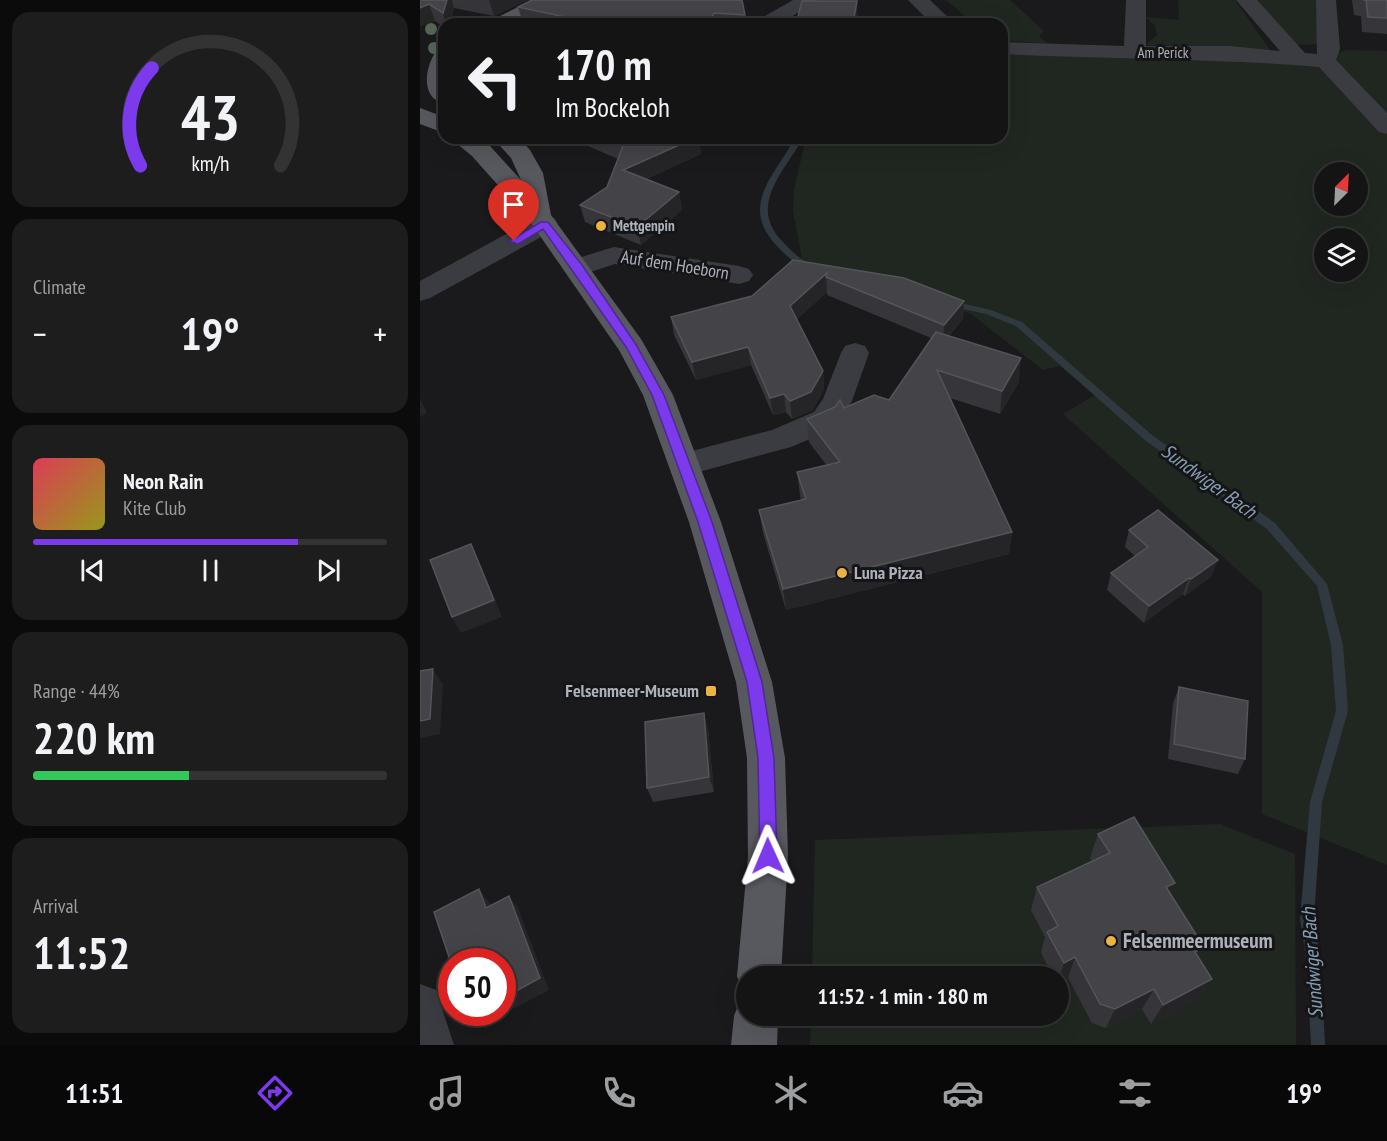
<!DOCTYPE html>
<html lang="en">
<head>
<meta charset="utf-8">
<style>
  :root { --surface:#141415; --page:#1d1d1e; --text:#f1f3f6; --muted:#9d9ea0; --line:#333334; --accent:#7c3aed }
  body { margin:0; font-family:"PT Sans Narrow",sans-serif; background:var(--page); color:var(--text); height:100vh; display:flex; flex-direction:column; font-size:22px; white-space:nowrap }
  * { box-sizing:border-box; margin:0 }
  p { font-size:20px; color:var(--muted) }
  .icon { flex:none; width:33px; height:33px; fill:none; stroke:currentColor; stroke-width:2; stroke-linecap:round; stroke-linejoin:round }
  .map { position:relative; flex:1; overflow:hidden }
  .details { display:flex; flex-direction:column; gap:12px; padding:12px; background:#0b0b0c; width:420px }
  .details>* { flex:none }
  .banner { position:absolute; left:18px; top:18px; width:570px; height:126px; border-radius:18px; box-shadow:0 6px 24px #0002,0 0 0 2px var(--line); background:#141415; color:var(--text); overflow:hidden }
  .needle { width:39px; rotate:24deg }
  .buttons { position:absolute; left:894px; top:162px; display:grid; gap:12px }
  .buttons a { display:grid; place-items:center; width:54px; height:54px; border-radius:50%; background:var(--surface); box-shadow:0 6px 24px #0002,0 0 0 2px var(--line); font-size:30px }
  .speed { position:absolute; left:18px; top:948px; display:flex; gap:12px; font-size:30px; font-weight:700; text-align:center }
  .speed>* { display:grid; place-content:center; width:78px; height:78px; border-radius:50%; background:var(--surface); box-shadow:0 6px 24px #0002,0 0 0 2px var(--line); line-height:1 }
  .speed .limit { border:9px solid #d22; background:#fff; color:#111 }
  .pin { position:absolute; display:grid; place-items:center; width:51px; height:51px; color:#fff; margin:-62px -26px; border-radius:50% 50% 50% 0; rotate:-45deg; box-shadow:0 0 6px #0007 }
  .pin .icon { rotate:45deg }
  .me { position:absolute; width:66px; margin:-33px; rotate:359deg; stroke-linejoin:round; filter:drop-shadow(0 0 4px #0008) }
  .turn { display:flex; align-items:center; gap:21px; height:126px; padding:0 18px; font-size:27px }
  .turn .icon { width:78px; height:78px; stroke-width:2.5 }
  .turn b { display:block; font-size:42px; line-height:51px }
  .big { font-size:45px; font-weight:700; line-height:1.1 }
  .details .tile { flex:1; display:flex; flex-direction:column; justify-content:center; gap:9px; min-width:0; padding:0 21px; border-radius:18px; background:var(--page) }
  .details .dial { align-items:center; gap:0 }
  .dial svg { height:156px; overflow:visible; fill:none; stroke:var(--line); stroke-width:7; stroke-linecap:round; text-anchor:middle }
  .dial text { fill:var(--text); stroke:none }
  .song { display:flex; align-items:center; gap:18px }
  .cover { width:72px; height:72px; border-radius:9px; background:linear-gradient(135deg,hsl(350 70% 55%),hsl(60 70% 35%)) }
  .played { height:6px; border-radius:3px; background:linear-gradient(90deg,var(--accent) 75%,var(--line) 75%) }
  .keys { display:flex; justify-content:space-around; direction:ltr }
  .heat { display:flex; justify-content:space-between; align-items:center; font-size:33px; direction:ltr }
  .charge { height:9px; border-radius:4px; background:linear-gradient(90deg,#34c759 44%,var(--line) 0) }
  .trip { position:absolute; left:316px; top:966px; width:333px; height:60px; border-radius:30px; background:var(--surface); box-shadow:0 6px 24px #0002,0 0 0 2px var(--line); font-weight:700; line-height:60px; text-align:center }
  .dock { display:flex; height:96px; justify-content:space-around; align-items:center; background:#080808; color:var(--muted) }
  .dock .icon { width:42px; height:42px }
  .dock .on { color:var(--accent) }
  .dock b { font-size:27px; color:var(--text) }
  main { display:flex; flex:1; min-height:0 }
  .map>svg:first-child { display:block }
  .green { fill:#202721; fill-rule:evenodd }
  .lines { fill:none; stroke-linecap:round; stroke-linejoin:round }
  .stream { fill:#303840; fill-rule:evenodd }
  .minor { fill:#3b3c41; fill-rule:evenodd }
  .major { fill:#57595f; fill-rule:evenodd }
  .tree { fill:#556657 }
  .wall { fill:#36363a }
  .shaded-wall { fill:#252528 }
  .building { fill:#434348; stroke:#53555a; stroke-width:1.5 }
  .route { fill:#7c3aed; stroke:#51269a; stroke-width:1.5 }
  .poi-dot { fill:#ebb342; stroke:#151517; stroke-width:2 }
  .labels { text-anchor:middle; stroke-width:6; stroke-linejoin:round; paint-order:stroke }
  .far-street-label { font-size:15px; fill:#adb1bb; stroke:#151517 }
  .far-poi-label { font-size:15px; font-weight:bold; fill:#adb1bb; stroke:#151517; text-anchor:start }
  .street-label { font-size:18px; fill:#adb1bb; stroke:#151517 }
  .poi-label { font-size:18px; font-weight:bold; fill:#adb1bb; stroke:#151517; text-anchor:start }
  .water-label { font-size:20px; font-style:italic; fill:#869eb4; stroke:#151517 }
  .near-poi-label { font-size:21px; font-weight:bold; fill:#adb1bb; stroke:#151517; text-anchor:start }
</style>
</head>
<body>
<main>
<section class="details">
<div class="tile dial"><svg viewBox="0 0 100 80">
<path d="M14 69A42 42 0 1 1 86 69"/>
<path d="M14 69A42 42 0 0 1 20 19" stroke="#7c3aed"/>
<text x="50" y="56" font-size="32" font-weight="700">43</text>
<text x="50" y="72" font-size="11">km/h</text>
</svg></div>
<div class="tile"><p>Climate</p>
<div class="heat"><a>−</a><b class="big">19°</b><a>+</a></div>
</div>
<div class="tile">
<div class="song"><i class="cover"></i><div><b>Neon Rain</b><p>Kite Club</p></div></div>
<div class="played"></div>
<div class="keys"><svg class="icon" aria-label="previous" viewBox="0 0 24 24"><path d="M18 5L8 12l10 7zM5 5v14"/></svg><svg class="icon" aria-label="pause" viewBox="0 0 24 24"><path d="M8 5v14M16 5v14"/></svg><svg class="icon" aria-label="next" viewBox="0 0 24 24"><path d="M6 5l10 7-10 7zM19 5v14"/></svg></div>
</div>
<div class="tile"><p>Range · 44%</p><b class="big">220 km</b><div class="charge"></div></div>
<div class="tile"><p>Arrival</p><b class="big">11:52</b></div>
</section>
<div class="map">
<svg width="967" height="1045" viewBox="0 0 967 1045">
  <rect width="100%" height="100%" fill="#1a1a1c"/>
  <!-- green -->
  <path class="green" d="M526,0H590L624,31L619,36L628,44L582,40V24H554Z
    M758,0H815L850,50L726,45L737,35L735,26L726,17L759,20Z
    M834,0H901L905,44L873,45Z
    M927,50L967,51V118L928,77L913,55Z
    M582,54L865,56L901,64L967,133V865L842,814V592L643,414L675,395L640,366L623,370L551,314L485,290L384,269L373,211L374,189L386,138H582ZM904,172H938V206H904ZM904,238H938V272H904Z
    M800,824L875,854L876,1045H390L391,1016H639V976H392L395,840Z"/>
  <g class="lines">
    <!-- stream -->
    <path class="stream" d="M375,138H383C364,172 327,206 363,242C372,252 381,260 393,265L394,267L390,270C376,265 366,256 356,245C319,205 355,175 375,138Z
      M532,301L571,310L602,322L732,435L855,523L907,584L923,645L928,711L902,802L894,918L901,965L905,1045H891L887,965L880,918L890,802L916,711L911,645L897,586L847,529L726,441L596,326L566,314L529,306V302Z"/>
    <!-- minor -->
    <path class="minor" d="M373,0H398L360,24H334L338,20Z
      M488,0H510L535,24H512Z
      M706,0H726V46H810L860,51L816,0H837L885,53L897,54L896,0H916L920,49L916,60L967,113V134L959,132L899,67C793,58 688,59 582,54V42L704,46Z
      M125,216L134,218L138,224L134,230L10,298L0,301V281L116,218Z
      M194,247L319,266L329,269L333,275L329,281L319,284L195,264L158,276L148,273L145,267L148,261Z
      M435,343L445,346L449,353L432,401L416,428L371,447L264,476L253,472L248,464L253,456L352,430L394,412L403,399L421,353L425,346Z
      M0,984L16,990L34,1045H0Z"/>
    <!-- major -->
    <path class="major" d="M112,0H138L135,4L95,24H68L72,20Z
      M24,49V104C0,97 5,68 16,51Z
      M0,108L24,117V133L0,124Z
      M30,138H58L70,146L101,180L91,158L73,138H99L110,150L123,173L131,215L221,339L253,395L301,522L352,682L365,758L368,856L361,976H327V993L323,992L317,976L328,856L327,758L316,682L269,522L223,395L199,350L109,220L52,156Z
      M327,997V1016H358L357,1045H311L314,1016L320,1000Z"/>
  </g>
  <!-- trees -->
  <g class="tree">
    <circle cx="11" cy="29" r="6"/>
    <circle cx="14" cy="48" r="6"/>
  </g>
  <!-- wall -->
  <path class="wall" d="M0,0H107L74,16L34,8L30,24H24V27L15,21L0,26Z
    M112,0L325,15L326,24H108L103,23L98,7Z
    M932,0H967V34L942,32L941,16L934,15Z
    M160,138H279L281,154L226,179L259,192L262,210L221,245L165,222L160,205L187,187L198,159L161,143Z
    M373,260L544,301L543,319L529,336L599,382L580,414L530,398L592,532L589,554L366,610L343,533L339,510L381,500L380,495L377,472L407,466L389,442L387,419L424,408L469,400L511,338L407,295V292L377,319L403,371L404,389L393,410L372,419L366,412L353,415L331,365L276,380L254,335L251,317L332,296Z
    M709,530L792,576L765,596L763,594L724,623L687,590L691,573L715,556L705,547Z
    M759,687L825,759L818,774L748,759L753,703Z
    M288,728L294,792L233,802L227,788Z
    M678,834L755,883L750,893L784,947L778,956L792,979L778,999L731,1024L722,1009L686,1028L672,1023L648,978L639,983V976H633L621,953L625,937L611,910L617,887L672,861L670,858Z"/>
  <!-- shaded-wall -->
  <path class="shaded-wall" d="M27,0H32L34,8L30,24H26L23,13Z
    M69,0H107L74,16Z
    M437,1L438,18L437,24H433Z
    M9,4L15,21L0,26V8Z
    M294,13L296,24H290Z
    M275,138H279L281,154L207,187L203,170Z
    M259,192L262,210L221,245L217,227Z
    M407,273L406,277L407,292L372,324L370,306Z
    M544,301L543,319L523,342L524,325Z
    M328,347L331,365L276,380L272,362Z
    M601,358L599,382L580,414L582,391Z
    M403,371L404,389L393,410L372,419L370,401Z
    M364,394L366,412L353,415L350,398Z
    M0,399L7,413L0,417Z
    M592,532L589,554L366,610L363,589Z
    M51,544L59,560L82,617L41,633L32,617Z
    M798,560L792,576L765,596L771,579Z
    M769,578L763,594L724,623L729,606Z
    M13,669L23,685L20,734L0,738V721Z
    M284,713L288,728L294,792L289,777Z
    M755,883L744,906L746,887Z
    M59,889L69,902L76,920L66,908Z
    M89,896L98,908L129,990L93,1009L83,998Z
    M784,947L771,968L775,952Z
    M655,957L648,978L639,983V977L644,963Z
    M792,979L778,999L731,1024L743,1005Z
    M734,989L722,1009L686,1028L695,1009Z"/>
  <!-- building -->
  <path class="building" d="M0,0H27L23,13L9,4L0,8Z
    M112,0H322L325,15L294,13L290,24H178L98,7Z
    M943,0H967V18L948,17L946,0Z
    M382,1H437L433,24H376Z
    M185,138H275L203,170L259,192L217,227L160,205L187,187L203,146Z
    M373,260L484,278L544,301L524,325L406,277L407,273L370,306L403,371L391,392L370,401L364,394L350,398L328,347L272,362L251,317L332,296Z
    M516,332L601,358L582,391L517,370L592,532L363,589L339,510L386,499L377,472L420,462L387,419L415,407L420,400L424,408L454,395L469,400Z
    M738,510L798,560L771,579L769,578L729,606L691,573L728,547L709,530Z
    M51,544L74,600L32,617L10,560Z
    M13,669L10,719L0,721V671Z
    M759,687L828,701L825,759L754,744Z
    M284,713L289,777L227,788L225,722Z
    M714,817L755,883L746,887L784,947L775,952L792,979L743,1005L734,989L695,1009L680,1004L655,957L644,963L627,932L638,926L617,887L690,853L678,834Z
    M59,889L66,908L89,896L120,978L83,998L82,962H32V966L14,912Z"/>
  <!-- route -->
  <path class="route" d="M121,222H128L162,265L215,343L244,395L292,522L342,682L354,758L357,856L354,862L348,865L342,862L340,856L338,758L327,682L278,522L232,395L206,347L123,229L98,244L89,241Z"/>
  <!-- markers -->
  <g class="poi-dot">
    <circle cx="181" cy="226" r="6"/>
    <circle cx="422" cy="573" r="6"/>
    <rect x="285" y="685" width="12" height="12" rx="3"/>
    <circle cx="691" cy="941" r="6"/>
  </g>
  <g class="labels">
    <!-- far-street labels -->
    <g class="far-street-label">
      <text x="743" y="58">Am Perick</text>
    </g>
    <!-- far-poi labels -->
    <g class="far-poi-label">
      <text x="193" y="231">Mettgenpin</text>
    </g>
    <!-- street labels -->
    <g class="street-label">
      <text transform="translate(255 265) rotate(9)" y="6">Auf dem Hoeborn</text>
    </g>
    <!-- poi labels -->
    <g class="poi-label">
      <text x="434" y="579">Luna Pizza</text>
      <text x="279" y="697" text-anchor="end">Felsenmeer-Museum</text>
    </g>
    <!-- water labels -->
    <g class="water-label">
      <text transform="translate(789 481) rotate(36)" y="7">Sundwiger Bach</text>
      <text transform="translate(892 963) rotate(-94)" y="7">Sundwiger Bach</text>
    </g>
    <!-- near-poi labels -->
    <g class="near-poi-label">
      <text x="703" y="948">Felsenmeermuseum</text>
    </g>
  </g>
</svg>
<div class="buttons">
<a><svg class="needle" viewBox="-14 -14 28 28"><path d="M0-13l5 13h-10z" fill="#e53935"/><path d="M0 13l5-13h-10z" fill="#9d9ea0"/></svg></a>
<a><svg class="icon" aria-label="layers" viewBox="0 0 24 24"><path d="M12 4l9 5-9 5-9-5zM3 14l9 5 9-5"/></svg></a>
</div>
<div class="speed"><div class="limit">50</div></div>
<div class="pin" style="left:94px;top:241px;background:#d93025"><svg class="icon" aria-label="arrive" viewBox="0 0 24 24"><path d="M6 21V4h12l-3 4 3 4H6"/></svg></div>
<svg class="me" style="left:348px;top:856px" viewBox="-20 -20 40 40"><path d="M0-17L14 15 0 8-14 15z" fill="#7c3aed" stroke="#fff" stroke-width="4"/></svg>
<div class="trip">11:52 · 1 min · 180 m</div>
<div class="banner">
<div class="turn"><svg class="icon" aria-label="left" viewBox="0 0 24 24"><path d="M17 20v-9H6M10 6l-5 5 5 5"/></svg><div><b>170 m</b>Im Bockeloh</div></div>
</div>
</div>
</main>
<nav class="dock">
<b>11:51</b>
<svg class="icon on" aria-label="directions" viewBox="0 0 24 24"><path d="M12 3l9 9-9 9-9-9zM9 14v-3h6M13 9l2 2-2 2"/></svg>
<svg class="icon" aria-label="music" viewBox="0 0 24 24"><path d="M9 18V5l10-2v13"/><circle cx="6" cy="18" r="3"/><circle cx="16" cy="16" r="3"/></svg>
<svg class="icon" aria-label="phone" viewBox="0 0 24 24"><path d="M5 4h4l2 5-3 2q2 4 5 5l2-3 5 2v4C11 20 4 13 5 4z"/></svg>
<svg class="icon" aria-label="climate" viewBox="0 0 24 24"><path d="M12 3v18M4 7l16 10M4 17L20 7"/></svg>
<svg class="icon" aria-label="car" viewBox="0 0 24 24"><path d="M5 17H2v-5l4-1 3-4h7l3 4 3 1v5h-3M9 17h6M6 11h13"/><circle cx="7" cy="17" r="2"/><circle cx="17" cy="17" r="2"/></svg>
<svg class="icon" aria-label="filters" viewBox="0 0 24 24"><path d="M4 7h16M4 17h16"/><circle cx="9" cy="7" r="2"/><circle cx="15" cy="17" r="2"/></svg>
<b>19°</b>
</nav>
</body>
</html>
